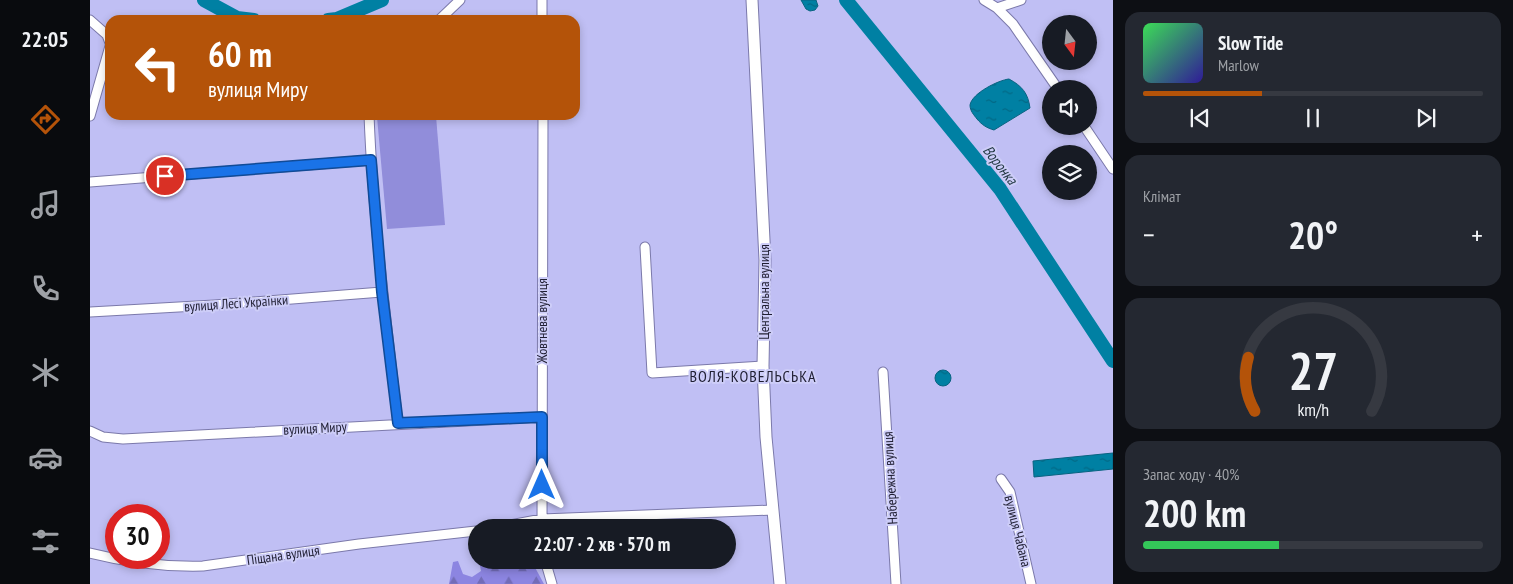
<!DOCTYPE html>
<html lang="uk">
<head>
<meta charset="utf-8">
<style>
  :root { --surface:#171b24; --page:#242831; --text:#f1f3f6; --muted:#9ea1a6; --line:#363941; --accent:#b45309 }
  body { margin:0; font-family:"PT Sans Narrow",sans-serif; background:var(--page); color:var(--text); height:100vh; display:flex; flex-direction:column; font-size:19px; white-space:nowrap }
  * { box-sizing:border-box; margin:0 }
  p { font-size:16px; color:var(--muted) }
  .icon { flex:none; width:28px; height:28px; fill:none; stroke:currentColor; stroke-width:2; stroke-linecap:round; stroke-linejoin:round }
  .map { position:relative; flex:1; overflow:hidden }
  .panel { display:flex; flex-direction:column; gap:12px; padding:12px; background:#0d0f14; width:400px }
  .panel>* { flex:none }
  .guide { position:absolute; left:15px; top:15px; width:475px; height:105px; border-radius:15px; box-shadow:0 2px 8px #0003; background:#b45309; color:#fff; overflow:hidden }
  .needle { width:32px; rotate:165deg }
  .tools { position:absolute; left:952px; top:15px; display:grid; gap:10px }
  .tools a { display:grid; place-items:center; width:55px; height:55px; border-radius:50%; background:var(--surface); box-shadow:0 2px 8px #0003; font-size:25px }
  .speed { position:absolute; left:15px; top:504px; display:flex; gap:10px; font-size:25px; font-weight:700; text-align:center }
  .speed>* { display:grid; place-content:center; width:65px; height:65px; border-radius:50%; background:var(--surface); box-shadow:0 2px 8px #0003; line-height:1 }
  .speed .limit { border:8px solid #d22; background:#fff; color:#111 }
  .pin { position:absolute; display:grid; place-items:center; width:42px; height:42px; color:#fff; margin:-21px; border:2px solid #fff; border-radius:50%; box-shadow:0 1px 5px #0007 }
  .me { position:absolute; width:55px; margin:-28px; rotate:0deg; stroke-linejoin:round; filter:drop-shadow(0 0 4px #0008) }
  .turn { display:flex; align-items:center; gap:18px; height:105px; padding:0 20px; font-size:22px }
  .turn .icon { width:65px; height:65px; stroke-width:2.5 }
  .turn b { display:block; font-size:35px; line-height:42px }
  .big { font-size:38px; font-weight:600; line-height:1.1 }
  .panel .tile { flex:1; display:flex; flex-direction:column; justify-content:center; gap:8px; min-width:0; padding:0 18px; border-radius:15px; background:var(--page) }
  .panel .dial { align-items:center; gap:0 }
  .dial svg { height:130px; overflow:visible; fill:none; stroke:var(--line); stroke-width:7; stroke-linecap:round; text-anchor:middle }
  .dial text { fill:var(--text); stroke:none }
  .song { display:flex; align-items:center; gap:15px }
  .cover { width:60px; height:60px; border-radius:8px; background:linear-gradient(135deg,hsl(130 70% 55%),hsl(250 70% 35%)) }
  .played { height:5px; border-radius:2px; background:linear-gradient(90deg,var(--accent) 35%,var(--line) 35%) }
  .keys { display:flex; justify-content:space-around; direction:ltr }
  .heat { display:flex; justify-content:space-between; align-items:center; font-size:28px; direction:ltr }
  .charge { height:8px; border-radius:4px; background:linear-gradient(90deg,#34c759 40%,var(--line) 0) }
  .trip { position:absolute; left:378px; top:519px; width:268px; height:50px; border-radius:25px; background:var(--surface); box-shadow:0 2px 8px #0003; font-weight:600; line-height:50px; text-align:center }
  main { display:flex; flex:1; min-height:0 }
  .dock { display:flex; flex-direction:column; width:90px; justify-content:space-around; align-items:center; background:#090b0e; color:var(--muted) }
  .dock .icon { width:35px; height:35px }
  .dock .current { color:var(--accent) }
  .dock b { font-size:22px; color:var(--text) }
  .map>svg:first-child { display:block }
  .forest { fill:url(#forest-firs) }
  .garden { fill:#918dda }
  .water { fill:url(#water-ripples); stroke:#096381 }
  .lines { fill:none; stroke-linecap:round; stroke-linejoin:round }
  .river { stroke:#0080a3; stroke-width:14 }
  .minor-casing { stroke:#7b79aa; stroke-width:11 }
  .tertiary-casing { stroke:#7b79aa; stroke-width:13 }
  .minor { stroke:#fff; stroke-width:9 }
  .tertiary { stroke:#fff; stroke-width:11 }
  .route-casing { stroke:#114b97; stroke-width:12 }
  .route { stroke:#1a73e8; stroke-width:9 }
  .labels { text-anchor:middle; stroke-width:4; stroke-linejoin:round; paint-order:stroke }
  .street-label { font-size:14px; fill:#1f1e32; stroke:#cdcdf8 }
  .water-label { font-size:15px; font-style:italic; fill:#1f363f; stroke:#cdcdf8 }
  .quarter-label { font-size:16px; letter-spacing:1px; fill:#1f1e32; stroke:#cdcdf8 }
</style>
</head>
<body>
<main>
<nav class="dock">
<b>22:05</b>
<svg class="icon current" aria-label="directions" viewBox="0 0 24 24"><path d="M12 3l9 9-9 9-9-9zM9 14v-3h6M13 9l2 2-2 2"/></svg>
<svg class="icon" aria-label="music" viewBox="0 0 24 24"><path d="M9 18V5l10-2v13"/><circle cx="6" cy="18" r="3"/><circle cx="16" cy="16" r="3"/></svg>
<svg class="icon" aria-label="phone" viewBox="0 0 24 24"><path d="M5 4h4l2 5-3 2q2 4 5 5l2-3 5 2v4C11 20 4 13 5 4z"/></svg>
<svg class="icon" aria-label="climate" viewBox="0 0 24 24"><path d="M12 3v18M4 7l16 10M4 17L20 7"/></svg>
<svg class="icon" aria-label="car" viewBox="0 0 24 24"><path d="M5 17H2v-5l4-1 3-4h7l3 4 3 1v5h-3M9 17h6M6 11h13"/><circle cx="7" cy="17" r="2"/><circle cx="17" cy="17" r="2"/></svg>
<svg class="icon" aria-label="filters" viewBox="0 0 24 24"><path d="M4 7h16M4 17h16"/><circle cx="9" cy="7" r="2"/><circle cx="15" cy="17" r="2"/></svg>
</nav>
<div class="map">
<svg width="1023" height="584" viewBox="0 0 1023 584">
  <defs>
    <pattern id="forest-firs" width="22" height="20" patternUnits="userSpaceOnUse" patternTransform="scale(1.25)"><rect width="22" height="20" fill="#8c85e1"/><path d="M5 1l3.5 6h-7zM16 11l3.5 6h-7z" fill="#726cb7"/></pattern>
    <pattern id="water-ripples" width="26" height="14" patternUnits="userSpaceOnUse" patternTransform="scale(1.25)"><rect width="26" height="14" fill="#0080a3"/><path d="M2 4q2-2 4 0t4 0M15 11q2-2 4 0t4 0" fill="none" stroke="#026885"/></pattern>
  </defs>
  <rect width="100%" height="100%" fill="#c0bff4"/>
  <!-- forest -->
  <path class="forest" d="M389,560H441L454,584H359L363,562L368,561L373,574L382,577L391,571Z"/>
  <!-- garden -->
  <path class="garden" d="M346,116L355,225L297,229L287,117Z"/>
  <!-- water -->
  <path class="water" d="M711,0H726L728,6L725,10L720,11L716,9Z
    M919,79C932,86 938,93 940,108L904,130C897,128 892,125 887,119C884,115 880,111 880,105C882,93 909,80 919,79Z
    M845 378a8 8 0 1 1 16 0a8 8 0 1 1-16 0Z
    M1023,453V469L944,477L943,461Z"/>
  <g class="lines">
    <!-- river -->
    <path class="river" d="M114,0L147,18L164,20
      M756,0L910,189L1023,361
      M238,20L247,19L292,0"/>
    <defs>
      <path id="minor" d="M452,0V20
        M894,0L907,8L923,24L968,89
        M907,8L931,0
        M0,20L17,35L20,43
        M349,20L370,0
        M279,115C283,218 296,321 308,423
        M0,116L20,46
        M994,126L1023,169
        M0,182L281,160
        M555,247L562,373L673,366
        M0,312L124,305L292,292
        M793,372L806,584
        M0,431L13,437L33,439L452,417
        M911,479L920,492L941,584
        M404,528L452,519L683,510
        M452,528L453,115
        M0,553C39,563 73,567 113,566L269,544L386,531
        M455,560L462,584"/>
      <path id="tertiary" d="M662,0L675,260L673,366L676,437L690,584"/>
    </defs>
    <!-- minor casing -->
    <use href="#minor" class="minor-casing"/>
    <!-- tertiary casing -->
    <use href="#tertiary" class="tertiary-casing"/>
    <!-- minor -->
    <use href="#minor" class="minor"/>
    <!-- tertiary -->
    <use href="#tertiary" class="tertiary"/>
  </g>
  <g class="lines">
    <defs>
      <path id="route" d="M75,176L281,160L292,292L308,423L452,417V485"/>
    </defs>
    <!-- route casing -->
    <use href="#route" class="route-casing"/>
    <!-- route -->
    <use href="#route" class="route"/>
  </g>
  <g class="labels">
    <!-- street labels -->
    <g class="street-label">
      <text transform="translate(674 292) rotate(-90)" y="5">Центральна вулиця</text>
      <text transform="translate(146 303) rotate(-4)" y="5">вулиця Лесі Українки</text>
      <text transform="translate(452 321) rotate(-90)" y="5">Жовтнева вулиця</text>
      <text transform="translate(225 428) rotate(-3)" y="5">вулиця Миру</text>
      <text transform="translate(800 478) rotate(-93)" y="5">Набережна вулиця</text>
      <text transform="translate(928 531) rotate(76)" y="5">вулиця Чабана</text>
      <text transform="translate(193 555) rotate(-8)" y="5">Піщана вулиця</text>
    </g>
    <!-- water labels -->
    <g class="water-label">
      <text transform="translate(910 165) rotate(52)" y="5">Воронка</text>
    </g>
    <!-- quarter labels -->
    <g class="quarter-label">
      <text x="663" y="382">ВОЛЯ-КОВЕЛЬСЬКА</text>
    </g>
  </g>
</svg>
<div class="tools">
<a><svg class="needle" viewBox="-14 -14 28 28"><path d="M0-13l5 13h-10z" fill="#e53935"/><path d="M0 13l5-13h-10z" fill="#9ea1a6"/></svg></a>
<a><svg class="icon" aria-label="sound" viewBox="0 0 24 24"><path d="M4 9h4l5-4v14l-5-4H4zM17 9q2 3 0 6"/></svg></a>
<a><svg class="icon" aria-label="layers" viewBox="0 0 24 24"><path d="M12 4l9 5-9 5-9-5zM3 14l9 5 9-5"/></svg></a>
</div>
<div class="speed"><div class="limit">30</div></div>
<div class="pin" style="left:75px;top:176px;background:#d93025"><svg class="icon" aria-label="arrive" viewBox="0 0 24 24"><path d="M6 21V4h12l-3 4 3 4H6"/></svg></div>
<svg class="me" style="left:452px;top:485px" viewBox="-20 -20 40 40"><path d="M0-17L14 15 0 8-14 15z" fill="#1a73e8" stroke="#fff" stroke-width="4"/></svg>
<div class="trip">22:07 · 2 хв · 570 m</div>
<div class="guide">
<div class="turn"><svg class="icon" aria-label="left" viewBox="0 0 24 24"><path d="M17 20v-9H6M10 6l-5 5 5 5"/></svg><div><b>60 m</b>вулиця Миру</div></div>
</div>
</div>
<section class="panel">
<div class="tile">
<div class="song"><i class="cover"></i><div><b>Slow Tide</b><p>Marlow</p></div></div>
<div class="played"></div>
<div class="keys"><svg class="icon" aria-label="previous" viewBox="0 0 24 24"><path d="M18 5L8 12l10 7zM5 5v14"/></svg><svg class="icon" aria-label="pause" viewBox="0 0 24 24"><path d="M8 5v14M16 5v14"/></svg><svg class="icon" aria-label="next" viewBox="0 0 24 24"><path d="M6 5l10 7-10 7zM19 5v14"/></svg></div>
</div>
<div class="tile"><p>Клімат</p>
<div class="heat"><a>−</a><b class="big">20°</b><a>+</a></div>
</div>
<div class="tile dial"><svg viewBox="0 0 100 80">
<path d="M14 69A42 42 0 1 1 86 69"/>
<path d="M14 69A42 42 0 0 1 10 36" stroke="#b45309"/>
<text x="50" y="56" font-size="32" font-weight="700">27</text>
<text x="50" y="72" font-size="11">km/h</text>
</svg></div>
<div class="tile"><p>Запас ходу · 40%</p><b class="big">200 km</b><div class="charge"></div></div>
</section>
</main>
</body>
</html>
